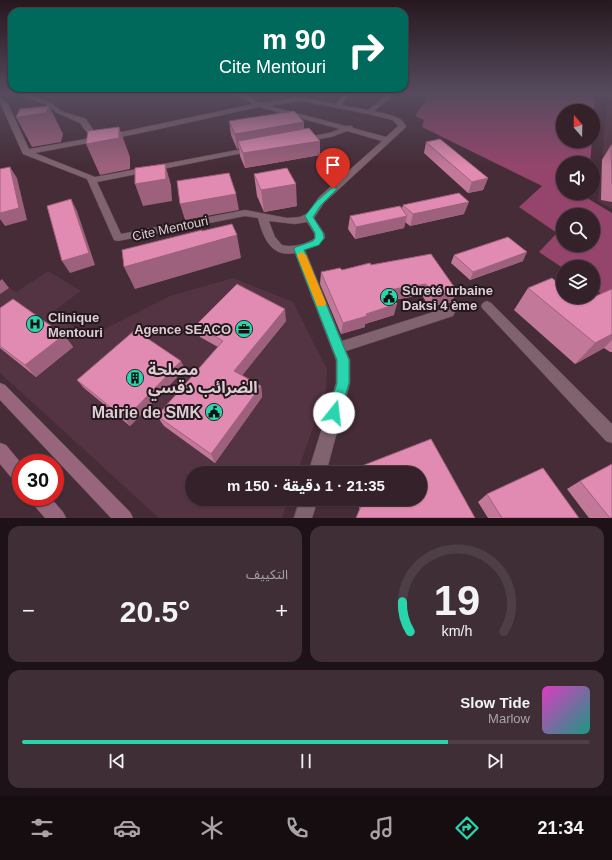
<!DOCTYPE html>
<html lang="ar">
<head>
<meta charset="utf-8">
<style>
  :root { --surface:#342129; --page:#3f2e35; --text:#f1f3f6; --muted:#a9a3a8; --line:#4e3e46; --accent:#28d5ad }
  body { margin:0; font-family:Helvetica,"Noto Sans Arabic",sans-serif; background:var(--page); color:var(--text); direction:rtl; height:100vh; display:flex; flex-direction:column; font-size:15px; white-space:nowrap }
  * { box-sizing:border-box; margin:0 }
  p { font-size:13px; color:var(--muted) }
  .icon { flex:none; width:22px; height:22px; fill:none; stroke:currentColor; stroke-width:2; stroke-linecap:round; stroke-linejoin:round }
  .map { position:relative; height:518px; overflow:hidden; direction:ltr }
  .sheet { display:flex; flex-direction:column; gap:8px; padding:8px; background:#1d1217; flex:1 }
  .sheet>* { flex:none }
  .banner { position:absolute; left:8px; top:8px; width:400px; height:84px; border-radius:12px; box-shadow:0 1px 3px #0004,0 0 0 1px var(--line); direction:rtl; background:#00695c; color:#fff; overflow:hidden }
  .needle { width:26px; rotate:340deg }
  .tools { position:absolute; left:556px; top:104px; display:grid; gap:8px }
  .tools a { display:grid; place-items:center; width:44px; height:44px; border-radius:50%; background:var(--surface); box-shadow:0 1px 3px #0004,0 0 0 1px var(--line); font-size:20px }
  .speed { position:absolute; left:12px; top:454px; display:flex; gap:8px; font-size:20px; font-weight:700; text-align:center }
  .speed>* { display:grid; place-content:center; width:52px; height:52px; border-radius:50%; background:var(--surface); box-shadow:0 1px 3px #0004,0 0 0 1px var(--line); line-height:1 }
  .speed .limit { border:6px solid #d22; background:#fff; color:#111 }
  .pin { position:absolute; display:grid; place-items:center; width:34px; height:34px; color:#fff; margin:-41px -17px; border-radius:50% 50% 50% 0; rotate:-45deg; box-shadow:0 0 4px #0007 }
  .pin .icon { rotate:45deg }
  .me { position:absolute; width:44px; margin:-22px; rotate:16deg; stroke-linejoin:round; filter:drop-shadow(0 0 3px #0008) }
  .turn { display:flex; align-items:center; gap:14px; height:84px; padding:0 16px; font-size:18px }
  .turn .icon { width:52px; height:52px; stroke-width:2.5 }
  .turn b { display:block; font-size:28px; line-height:34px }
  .big { font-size:30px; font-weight:700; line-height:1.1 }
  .sheet .tile { flex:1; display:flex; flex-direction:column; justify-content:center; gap:6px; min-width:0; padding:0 14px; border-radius:12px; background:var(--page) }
  .sheet .dial { align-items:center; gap:0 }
  .dial svg { height:104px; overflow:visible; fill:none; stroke:var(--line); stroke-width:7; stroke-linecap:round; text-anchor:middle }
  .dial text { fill:var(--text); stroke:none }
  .song { display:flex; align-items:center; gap:12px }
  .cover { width:48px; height:48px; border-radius:6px; background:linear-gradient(135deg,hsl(310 70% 55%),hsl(170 70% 35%)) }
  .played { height:4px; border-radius:2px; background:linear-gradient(90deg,var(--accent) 75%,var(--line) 75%) }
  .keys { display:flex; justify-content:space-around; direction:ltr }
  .heat { display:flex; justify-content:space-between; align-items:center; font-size:22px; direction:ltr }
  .sheet .tiles { flex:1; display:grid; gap:8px; grid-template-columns:1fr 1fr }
  .tile:last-child { grid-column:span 2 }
  .trip { position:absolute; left:185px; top:466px; width:242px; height:40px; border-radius:20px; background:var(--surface); box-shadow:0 1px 3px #0004,0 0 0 1px var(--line); font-weight:700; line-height:40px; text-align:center; direction:rtl }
  .tabs { display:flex; height:64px; justify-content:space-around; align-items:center; background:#150d10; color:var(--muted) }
  .tabs .icon { width:28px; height:28px }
  .tabs .on { color:var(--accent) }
  .tabs b { font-size:18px; color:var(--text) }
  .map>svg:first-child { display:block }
  .built { fill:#543442 }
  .forest { fill:#95456b; fill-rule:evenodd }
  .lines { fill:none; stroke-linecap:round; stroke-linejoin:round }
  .minor-casing { stroke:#614b55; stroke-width:1 }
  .secondary-casing { stroke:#614b55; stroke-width:1 }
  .minor { fill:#80636f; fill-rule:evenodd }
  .secondary { fill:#97667c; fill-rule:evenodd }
  .wall { fill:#c27899 }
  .shaded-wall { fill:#9e617d }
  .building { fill:#e28bb2; stroke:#9e617d }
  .route { fill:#28d5ad; stroke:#1a8a70 }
  .slow { fill:#f59e0b }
  .labels { text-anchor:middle; stroke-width:4; stroke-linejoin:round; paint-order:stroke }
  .street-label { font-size:13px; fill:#decdd4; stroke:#24181d }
  .poi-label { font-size:13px; font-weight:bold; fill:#decdd4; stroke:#24181d; text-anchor:start }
  .near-poi-label { font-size:16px; font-weight:bold; fill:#decdd4; stroke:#24181d; text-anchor:start }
</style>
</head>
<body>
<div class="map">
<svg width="612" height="518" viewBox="0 0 612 518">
  <rect width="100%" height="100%" fill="#452c37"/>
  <!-- built -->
  <path class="built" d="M608,94H612V209L598,201Z
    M48,271L81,291L51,313L90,336L87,338L170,296L233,278L293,302L327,369L326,391L297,473H192V499H288L282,518H159L0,373V282L16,292Z"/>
  <!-- forest -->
  <path class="forest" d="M430,94H595L593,123V111H563V141H592L590,163H563V193H588L587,198L612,213V301L593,288V267L563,268L539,252L557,233L519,207L542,186L422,127L424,120L415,116ZM563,215H593V245H563Z"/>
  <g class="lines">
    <defs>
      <path id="minor" d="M16,94H26L51,103L61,111L86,119L98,137L253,104L234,94H243L260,103L302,97L336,104L343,94H349L342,105L368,110L388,94H395L374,111C384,114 403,115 406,127L324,203L314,218L324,233L325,238L318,245L305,250L342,341L449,307L453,308L455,312L453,316L346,351L350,360V383L326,473H308L336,383V360L295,253C271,258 263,237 258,218L245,216L118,241L114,240L87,179L23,154L0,103V98L8,104L29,149L91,138L80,123L57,113L47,105ZM302,101L368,114L393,120L398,126L386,137L353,128L352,126H346L269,106ZM259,107L340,129L329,133L300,138V142L331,137L347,131L382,141L319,197L308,213L300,217L287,218L245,210L121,234L97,182L253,151L257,149L253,147L95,177L35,153L136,134ZM269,221L295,224L307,222L314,233L315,238C307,244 292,248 282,245L275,237Z
        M142,94H150L147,96Z
        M487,301L491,303L612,424V443L606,441L483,309L481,306L483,303Z
        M300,499H318L312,518H294Z"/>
      <path id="secondary" d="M0,383L5,385L130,512L133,518H111L0,400Z
        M0,443L6,445L21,463V485L15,482L0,464Z
        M29,497H50L63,512L66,518H45L32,503Z"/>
    </defs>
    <!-- minor casing -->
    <use href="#minor" class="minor-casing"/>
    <!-- secondary casing -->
    <use href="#secondary" class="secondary-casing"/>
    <!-- minor -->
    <use href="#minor" class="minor"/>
    <!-- secondary -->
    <use href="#secondary" class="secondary"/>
  </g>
  <!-- wall -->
  <path class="wall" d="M229,121L304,129L320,141V155L245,168L240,156L239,148L237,149L231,135Z
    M426,142L488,178L483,190L468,193L424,153Z
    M611,145H612V202L601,200L602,160Z
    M254,174L297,206L264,212L257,196Z
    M403,205L464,214L410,226L405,222L404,228L355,239L348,229L350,216L402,208Z
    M431,254L452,302L429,307L422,295L394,300V315L365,324V327L341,334L320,284L321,272L342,270Z
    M454,255L523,261L470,280L451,263Z
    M528,288L582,302L612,289V352H610L604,348L575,364L514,310Z
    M0,308L64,335L73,347L36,377L0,348Z
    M286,321L242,375L261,386L262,397L215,463L164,426L157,416L218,347L200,337L196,325Z
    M185,369L130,426L84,388L77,380Z
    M431,439L475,518H357L360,510L356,499H420V473H353L354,469Z
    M580,481L612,518H589L567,489Z
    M487,494L579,518H488L478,502Z"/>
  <!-- shaded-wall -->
  <path class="shaded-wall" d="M49,106L63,134L61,142L32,147L16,117Z
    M304,122V136L238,141L239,148L237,149L235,134Z
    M119,127L130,157V169L100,175L86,144Z
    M320,141V155L245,168L243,153Z
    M165,164L171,185L172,201L143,206L135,184Z
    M10,167L17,178L27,220L5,226L0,219V213Z
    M488,178L483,190L468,193L472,182Z
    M296,184L297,206L264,212L261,190Z
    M236,194L239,210L185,220L180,204Z
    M71,199L77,211L95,265L70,273L62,261Z
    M469,202L464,214L410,226L413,214Z
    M407,216L404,228L355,239L356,227Z
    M237,235L241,258L135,289L124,267Z
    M527,252L523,261L470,280L473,272Z
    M2,279L9,288L0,294V281Z
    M426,284L422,295L385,301L388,290Z
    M457,291L452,302L429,307L433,296Z
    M397,304L394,315L365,324V327L341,334L343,323L366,314Z
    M285,309L286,321L237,382L234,371Z
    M612,334V340L604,348L575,364L595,343Z
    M64,335L73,347L36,377L25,365Z
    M181,361L185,369L130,426L125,419Z
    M261,386L262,397L215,463L211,454Z"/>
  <!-- building -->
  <path class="building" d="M49,106L46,113L16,117L20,109Z
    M294,111L304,122L235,134L229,121Z
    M119,127V138L86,144L88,131Z
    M309,128L320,141L243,153L238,141Z
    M440,139L488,178L472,182L426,142Z
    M611,145H612V184Z
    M165,164L166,179L135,184V168Z
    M10,167L19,208L0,213V169Z
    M287,168L296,184L261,190L254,174Z
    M229,173L236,194L180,204L177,181Z
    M459,193L469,202L413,214L403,205Z
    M71,199L89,253L62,261L47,206Z
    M400,206L407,216L356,227L350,216Z
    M232,224L237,235L124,267L122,250L202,230V231Z
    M508,237L527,252L473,272L454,255Z
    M431,254L457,291L433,296L426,284L388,290L397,304L366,314L367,316L343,323L321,272L340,268L342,270L370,263L371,265Z
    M552,278L563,287V297H576L582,302L612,289V334L595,343L528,288Z
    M237,284L285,309L234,371L261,386L211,454L157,416L223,341L196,325Z
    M13,299L64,335L25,365L0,346V308Z
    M135,330L181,361L125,419L77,380Z
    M431,439L475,518H356L364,499H420V473H356L354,469Z
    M612,464V518H610L580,481Z
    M543,468L579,518H502L487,494Z"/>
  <!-- sky -->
  <linearGradient id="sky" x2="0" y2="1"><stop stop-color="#26181e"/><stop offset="0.56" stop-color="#564b5e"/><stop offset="1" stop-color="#564b5e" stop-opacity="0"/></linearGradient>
  <rect width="612" height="167" fill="url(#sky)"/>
  <!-- route -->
  <path class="route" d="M333,187L337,189L321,205L313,217L323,233L324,238L319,245L304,250L349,360V383L340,413L338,417L334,419L330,417L328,413L337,383V360L294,249L296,247L313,241L315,238V233L305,216L316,202Z"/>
  <!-- slow -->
  <path class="slow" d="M301,252L306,255L326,303L325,306H317L316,303L297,255Z"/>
  <!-- icons -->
  <defs>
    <symbol id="civic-disc" viewBox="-11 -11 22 22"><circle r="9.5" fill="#28d5ad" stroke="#24181d"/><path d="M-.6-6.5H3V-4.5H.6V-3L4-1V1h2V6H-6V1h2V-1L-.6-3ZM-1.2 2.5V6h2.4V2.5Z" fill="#111"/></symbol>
    <symbol id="hospital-disc" viewBox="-11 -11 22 22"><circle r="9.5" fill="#28d5ad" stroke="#24181d"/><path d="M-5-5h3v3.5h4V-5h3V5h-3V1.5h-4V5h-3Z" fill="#111"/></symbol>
    <symbol id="office-disc" viewBox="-11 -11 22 22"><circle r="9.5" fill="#28d5ad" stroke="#24181d"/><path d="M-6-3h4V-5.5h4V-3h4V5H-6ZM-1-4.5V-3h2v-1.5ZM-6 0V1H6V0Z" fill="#111"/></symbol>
    <symbol id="building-disc" viewBox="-11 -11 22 22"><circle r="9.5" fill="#28d5ad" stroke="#24181d"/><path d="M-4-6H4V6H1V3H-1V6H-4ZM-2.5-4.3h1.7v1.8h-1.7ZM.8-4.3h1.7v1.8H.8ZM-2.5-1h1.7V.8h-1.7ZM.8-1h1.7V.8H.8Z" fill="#111"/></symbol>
  </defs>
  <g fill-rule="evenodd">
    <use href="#civic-disc" x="379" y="287" width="20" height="20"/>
    <use href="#hospital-disc" x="25" y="314" width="20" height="20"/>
    <use href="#office-disc" x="234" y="319" width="20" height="20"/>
    <use href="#building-disc" x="125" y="368" width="20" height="20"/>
    <use href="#civic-disc" x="204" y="402" width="20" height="20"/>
  </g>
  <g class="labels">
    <!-- street labels -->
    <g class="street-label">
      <text transform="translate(170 228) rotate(-12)" y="5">Cite Mentouri</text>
    </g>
    <!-- poi labels -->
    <g class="poi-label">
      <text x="402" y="295">Sûreté urbaine<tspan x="402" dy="15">Daksi 4 ème</tspan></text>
      <text x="48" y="322">Clinique<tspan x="48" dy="15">Mentouri</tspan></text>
      <text x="231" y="334" text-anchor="end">Agence SEACO</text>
    </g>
    <!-- near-poi labels -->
    <g class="near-poi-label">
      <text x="148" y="375">مصلحة<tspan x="148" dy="18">الضرائب دقسي</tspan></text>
      <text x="201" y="418" text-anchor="end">Mairie de SMK</text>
    </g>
  </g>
</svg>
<div class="tools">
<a><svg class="needle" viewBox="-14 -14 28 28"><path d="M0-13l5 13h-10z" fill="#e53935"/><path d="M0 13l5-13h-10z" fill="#a9a3a8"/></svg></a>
<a><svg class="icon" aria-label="sound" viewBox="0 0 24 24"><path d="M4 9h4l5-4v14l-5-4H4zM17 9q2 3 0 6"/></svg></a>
<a><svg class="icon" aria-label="search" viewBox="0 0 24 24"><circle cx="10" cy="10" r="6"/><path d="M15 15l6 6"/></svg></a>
<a><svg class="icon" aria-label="layers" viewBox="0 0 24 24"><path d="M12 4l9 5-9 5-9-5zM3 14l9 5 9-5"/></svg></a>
</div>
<div class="speed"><div class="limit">30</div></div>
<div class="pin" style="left:333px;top:189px;background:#d93025"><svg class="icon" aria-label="arrive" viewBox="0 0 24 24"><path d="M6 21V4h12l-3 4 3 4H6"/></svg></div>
<svg class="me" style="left:334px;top:413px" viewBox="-20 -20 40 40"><circle r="19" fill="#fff"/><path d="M0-13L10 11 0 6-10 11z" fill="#28d5ad"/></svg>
<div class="trip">21:35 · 1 دقيقة · 150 m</div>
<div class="banner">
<div class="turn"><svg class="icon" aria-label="right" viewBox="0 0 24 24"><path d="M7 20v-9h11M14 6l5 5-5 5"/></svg><div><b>90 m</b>Cite Mentouri</div></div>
</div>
</div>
<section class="sheet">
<div class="tiles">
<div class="tile dial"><svg viewBox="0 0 100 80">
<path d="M14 69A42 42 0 1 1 86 69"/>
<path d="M14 69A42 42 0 0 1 8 46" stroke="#28d5ad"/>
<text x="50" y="56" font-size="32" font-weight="700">19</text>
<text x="50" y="72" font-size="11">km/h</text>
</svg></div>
<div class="tile"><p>التكييف</p>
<div class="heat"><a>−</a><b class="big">20.5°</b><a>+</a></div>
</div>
<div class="tile">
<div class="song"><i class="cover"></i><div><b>Slow Tide</b><p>Marlow</p></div></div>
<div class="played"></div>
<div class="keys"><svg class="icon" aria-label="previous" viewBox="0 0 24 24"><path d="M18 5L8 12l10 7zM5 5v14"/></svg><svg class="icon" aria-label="pause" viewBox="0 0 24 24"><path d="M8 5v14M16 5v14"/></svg><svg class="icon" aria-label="next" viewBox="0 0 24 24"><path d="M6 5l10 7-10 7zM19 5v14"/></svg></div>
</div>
</div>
</section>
<nav class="tabs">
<b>21:34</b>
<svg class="icon on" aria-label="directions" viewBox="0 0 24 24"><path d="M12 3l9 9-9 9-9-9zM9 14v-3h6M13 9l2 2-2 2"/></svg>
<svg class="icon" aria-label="music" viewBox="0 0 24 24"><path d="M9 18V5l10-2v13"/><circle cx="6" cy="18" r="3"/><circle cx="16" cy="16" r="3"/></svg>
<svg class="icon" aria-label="phone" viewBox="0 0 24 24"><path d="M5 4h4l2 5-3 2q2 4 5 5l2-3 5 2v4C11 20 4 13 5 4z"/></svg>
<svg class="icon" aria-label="climate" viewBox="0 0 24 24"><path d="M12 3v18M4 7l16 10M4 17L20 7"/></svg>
<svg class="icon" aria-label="car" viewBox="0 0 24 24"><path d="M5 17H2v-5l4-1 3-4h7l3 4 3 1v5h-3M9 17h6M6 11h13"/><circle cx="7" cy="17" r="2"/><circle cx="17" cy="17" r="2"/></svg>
<svg class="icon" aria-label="filters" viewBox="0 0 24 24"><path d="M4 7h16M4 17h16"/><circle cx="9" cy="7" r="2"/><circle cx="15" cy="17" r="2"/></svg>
</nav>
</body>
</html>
